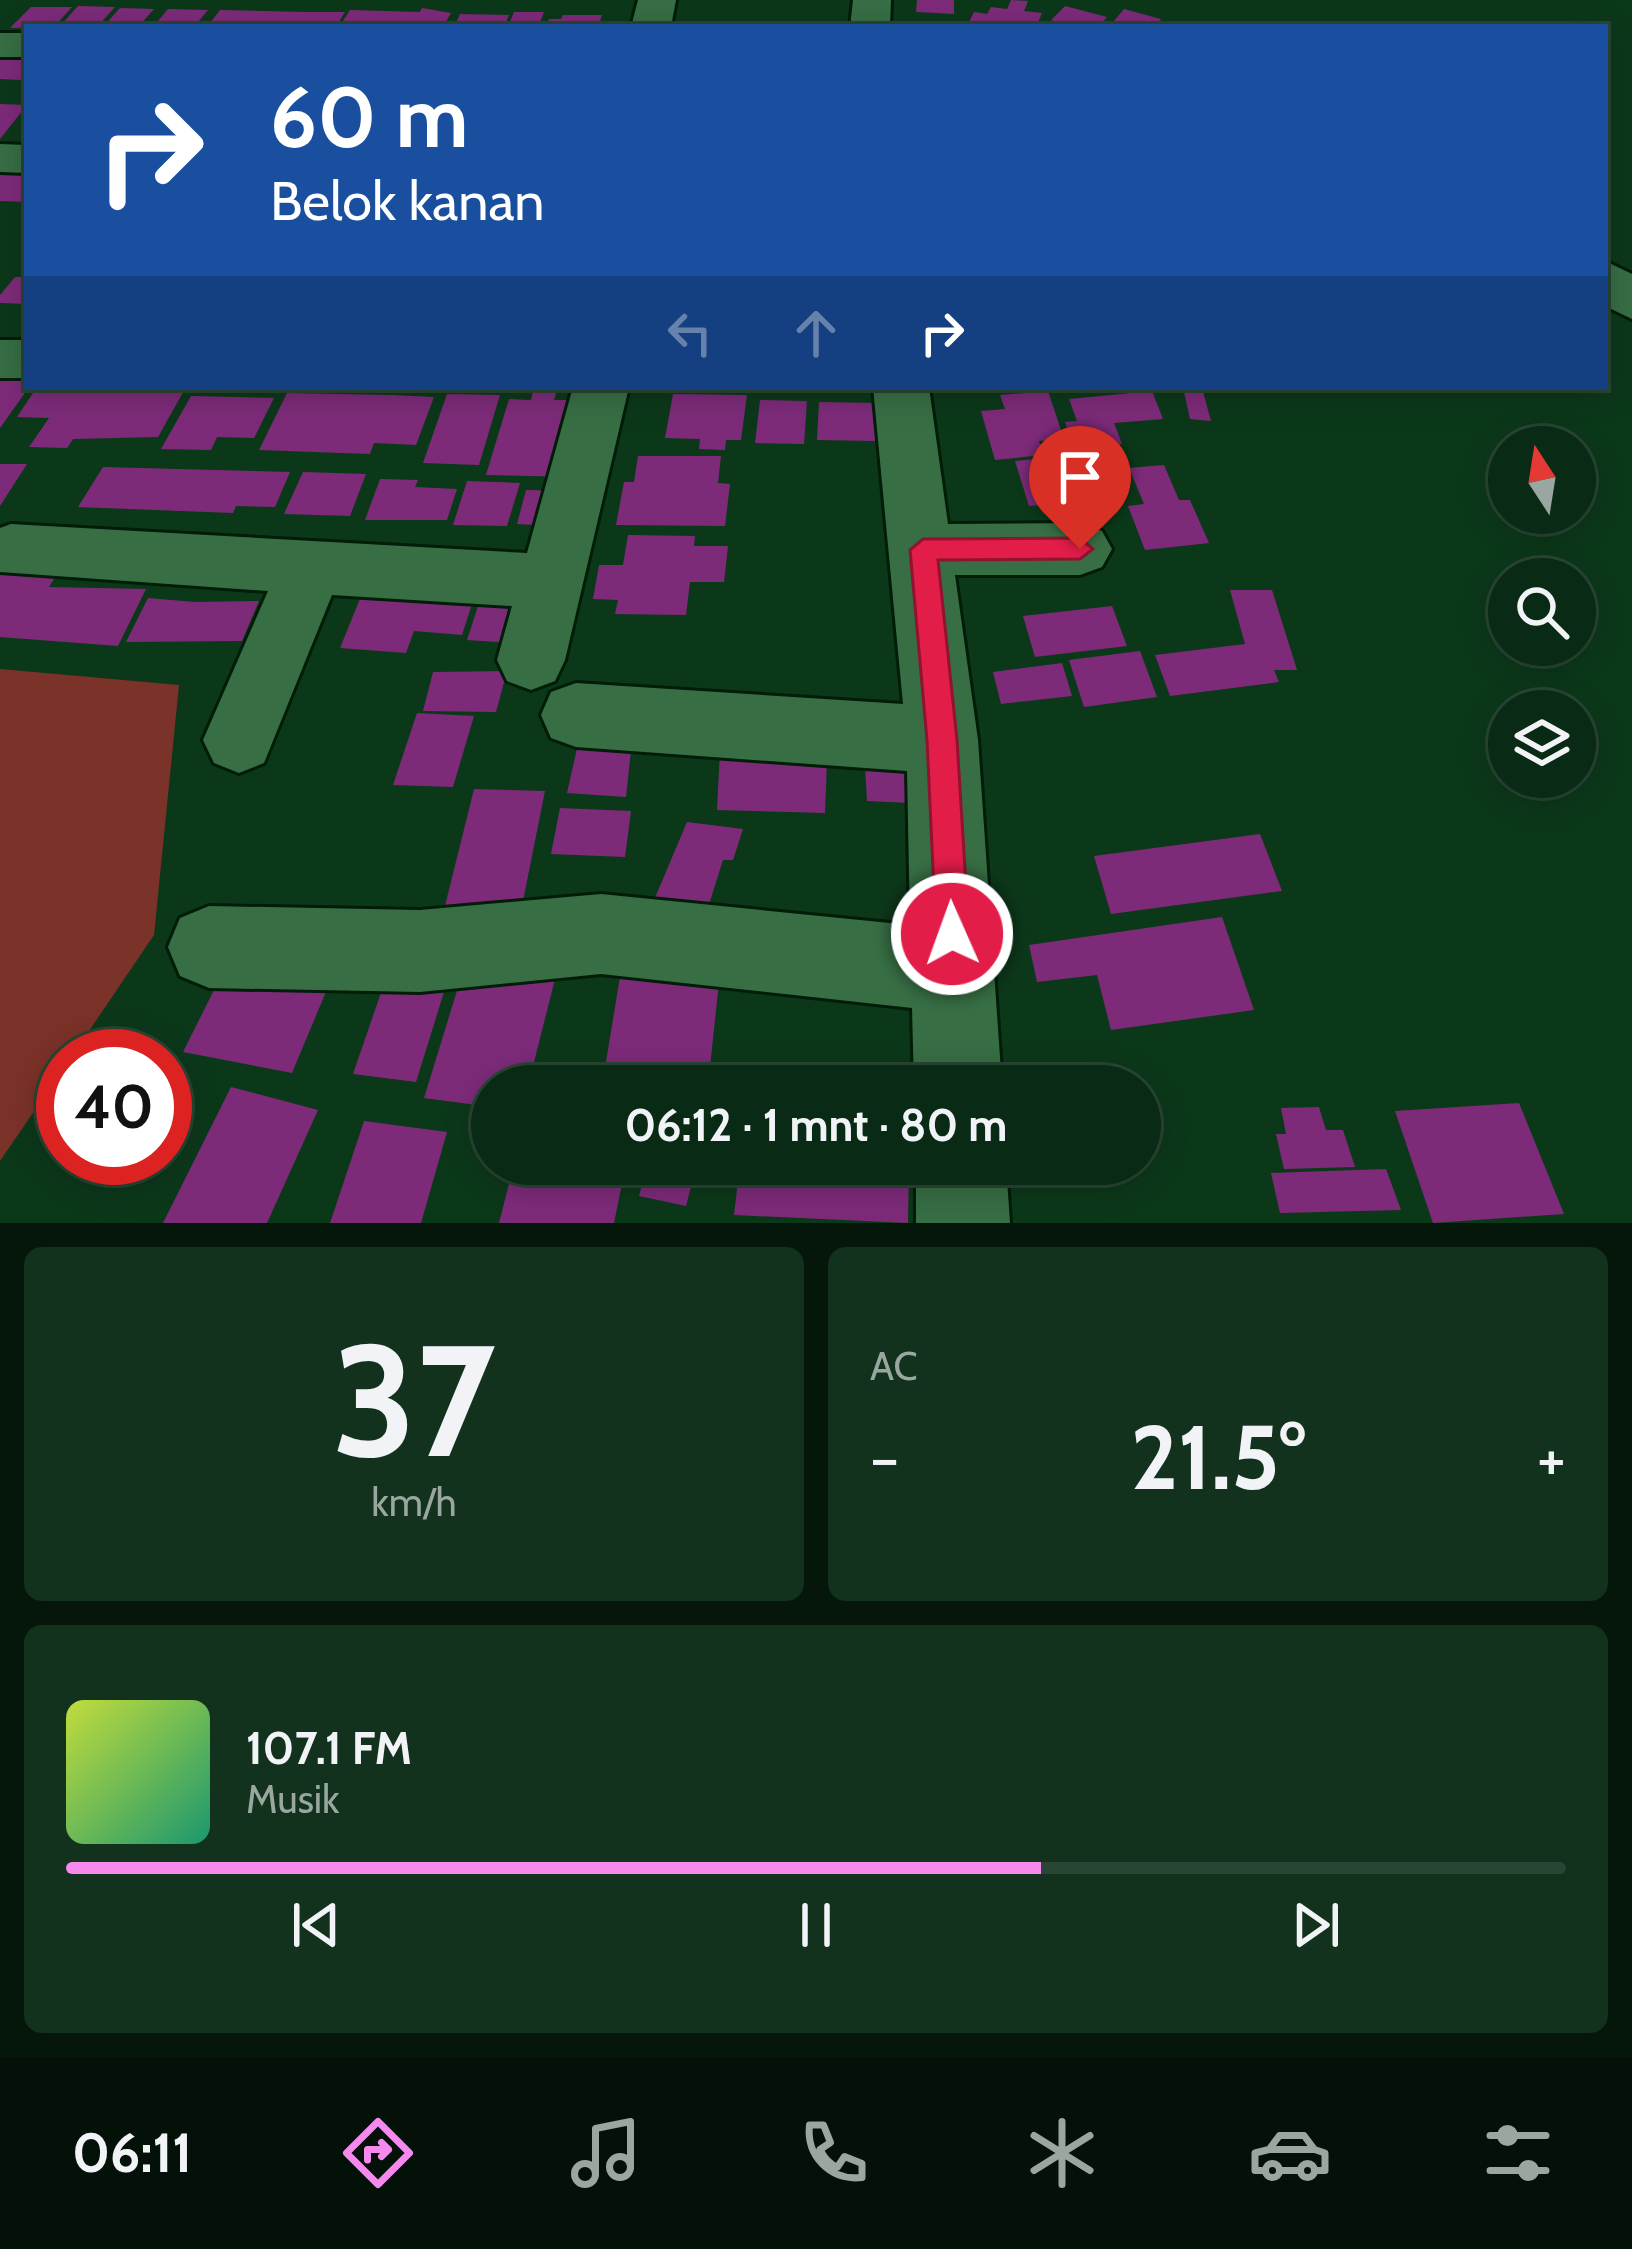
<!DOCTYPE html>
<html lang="id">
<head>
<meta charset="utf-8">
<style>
  :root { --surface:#092a14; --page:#12321d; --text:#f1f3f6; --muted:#99a7a0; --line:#294634; --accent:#f689ee }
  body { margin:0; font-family:Cabin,sans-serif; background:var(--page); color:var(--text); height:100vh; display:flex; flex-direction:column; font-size:45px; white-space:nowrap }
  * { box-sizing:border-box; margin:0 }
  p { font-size:39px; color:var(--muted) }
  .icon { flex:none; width:66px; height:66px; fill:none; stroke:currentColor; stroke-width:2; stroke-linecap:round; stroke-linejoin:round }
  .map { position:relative; height:1223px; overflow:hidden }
  .drawer { display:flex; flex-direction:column; gap:24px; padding:24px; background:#05170b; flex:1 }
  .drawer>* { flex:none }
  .guide { position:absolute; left:24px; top:24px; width:1584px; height:366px; border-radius:0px; box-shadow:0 6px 30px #0003,0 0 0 3px var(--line); background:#1a4fa0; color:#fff; overflow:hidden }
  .needle { width:78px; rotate:348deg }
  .controls { position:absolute; left:1488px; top:426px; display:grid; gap:24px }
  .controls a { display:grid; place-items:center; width:108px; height:108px; border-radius:50%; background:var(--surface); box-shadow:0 6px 30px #0003,0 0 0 3px var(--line); font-size:60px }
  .speed { position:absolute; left:36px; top:1029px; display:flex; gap:24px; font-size:60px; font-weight:700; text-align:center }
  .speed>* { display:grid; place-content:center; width:156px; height:156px; border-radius:50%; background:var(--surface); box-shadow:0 6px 30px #0003,0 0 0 3px var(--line); line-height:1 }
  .speed .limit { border:18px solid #d22; background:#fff; color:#111 }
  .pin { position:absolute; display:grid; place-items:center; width:102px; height:102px; color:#fff; margin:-123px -51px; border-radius:50% 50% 50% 0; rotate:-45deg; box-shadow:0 0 12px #0007 }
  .pin .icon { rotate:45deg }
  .me { position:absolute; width:132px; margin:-66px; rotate:358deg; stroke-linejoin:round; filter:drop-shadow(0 0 9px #0008) }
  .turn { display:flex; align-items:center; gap:42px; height:252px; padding:0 48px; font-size:54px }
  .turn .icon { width:156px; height:156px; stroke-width:2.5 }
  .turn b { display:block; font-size:84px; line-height:102px }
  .lanes { display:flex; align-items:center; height:114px; padding:0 48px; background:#0003; justify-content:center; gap:60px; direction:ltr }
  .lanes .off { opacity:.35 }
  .big { font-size:90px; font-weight:700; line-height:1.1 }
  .drawer .tile { flex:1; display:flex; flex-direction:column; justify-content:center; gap:18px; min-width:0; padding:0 42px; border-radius:18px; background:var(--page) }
  .drawer .dial { align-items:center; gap:0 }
  .dial b { font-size:156px; line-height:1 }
  .song { display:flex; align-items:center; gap:36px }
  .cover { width:144px; height:144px; border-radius:18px; background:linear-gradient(135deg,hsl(70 70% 55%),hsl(160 70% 35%)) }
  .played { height:12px; border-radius:6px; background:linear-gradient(90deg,var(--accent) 65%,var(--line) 65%) }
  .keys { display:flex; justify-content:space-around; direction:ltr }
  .heat { display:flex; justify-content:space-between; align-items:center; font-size:66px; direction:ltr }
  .drawer .tiles { flex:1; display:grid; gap:24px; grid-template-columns:1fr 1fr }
  .tile:last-child { grid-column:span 2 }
  .trip { position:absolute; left:471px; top:1065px; width:690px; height:120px; border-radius:60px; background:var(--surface); box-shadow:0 6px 30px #0003,0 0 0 3px var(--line); font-weight:700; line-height:120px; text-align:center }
  .tabs { display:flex; height:192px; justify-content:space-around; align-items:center; background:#041108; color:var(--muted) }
  .tabs .icon { width:84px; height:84px }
  .tabs .selected { color:var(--accent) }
  .tabs b { font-size:54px; color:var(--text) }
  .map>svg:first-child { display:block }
  .green { fill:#7b3228 }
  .building { fill:#7d2b79 }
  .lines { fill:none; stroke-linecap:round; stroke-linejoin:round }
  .minor-casing { stroke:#011d08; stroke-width:6 }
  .minor { fill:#376e44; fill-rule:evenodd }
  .route { fill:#e11d48; stroke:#92132f; stroke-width:3 }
</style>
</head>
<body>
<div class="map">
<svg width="1632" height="1223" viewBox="0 0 1632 1223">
  <rect width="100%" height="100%" fill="#0c381a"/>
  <!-- green -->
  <path class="green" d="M0,669L179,685L154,935L72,1056H63V1069L0,1161Z"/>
  <!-- building -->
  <path class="building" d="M917,0H954V14L916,12Z
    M1011,0L1028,1L1024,11L1042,13L1036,27L967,26L974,12L987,14L991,7L1007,9Z
    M78,6L115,7L97,27H59Z
    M1065,6L1107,17L1099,27H1070L1051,20Z
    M31,7H72L54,27L10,28Z
    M120,8L154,9L138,27H103Z
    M422,8L451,13L443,27H339L350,10L420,12Z
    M168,9L208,10L194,27H153Z
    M1124,9L1161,19L1155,27L1114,21Z
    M220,10L306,12H345L336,27H207Z
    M514,12H544L538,27H508Z
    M460,14L509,15L504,27H454Z
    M563,15H602L598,27H546L549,19H561Z
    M27,53V74L21,80L0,79V54Z
    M0,104L27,105L0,139Z
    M0,171H25L22,176H27V202L0,201Z
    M15,277H27V304L0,303V295Z
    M0,375H27V390L0,428Z
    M37,387H186L158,437L73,439L67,448L29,447L49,418L17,417Z
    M534,387H558L554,400H567L554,452L581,453L575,477L486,475L509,399L531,400Z
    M1183,387L1202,388L1211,421L1190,419Z
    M1048,391L1064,439L1039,441L1044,455L995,460L981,411L1005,409L1000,395Z
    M1152,391L1163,419L1114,423L1122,444L1074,448L1065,422L1077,421L1069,399Z
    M287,393L393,395L434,397L416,445L374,443L370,454L259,450Z
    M447,394L500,395L479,465L423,463Z
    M673,394L747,395L741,440H726L725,450L699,449L700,439L665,438Z
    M191,396L238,397L274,398L254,438L217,437L211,450L161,449Z
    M760,400L807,401L804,444L755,443Z
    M819,402L876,403V441L817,440Z
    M1084,454L1100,500L1029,506L1015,461Z
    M638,456H721L718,483L730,484L725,526L616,525L624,482H634Z
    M0,464H27L0,506Z
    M1164,465L1179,500H1190L1209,543L1145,550L1128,506L1144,504L1129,468Z
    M103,467L253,471L290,472L275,507L236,506L233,513L78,507Z
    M303,472L366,474L350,516L284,514Z
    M380,479L418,480L415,487L457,489L447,520H365Z
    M467,481L520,483L507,526L453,525Z
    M526,490L570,491L562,526L517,524Z
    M628,535L695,536L694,546H728L724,582H690L686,615L615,614L618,600L593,599L599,565H623Z
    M0,564L61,568L49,587L146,589L118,646L0,637Z
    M366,584L474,598L462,635L414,631L406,653L340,648Z
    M1230,590H1272L1297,670H1274L1279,682L1170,696L1155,655L1245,644Z
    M483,591L541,595L527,644L467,640Z
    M148,598L195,602L259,601L242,641L126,642Z
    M1112,606L1127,646L1035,657L1023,616Z
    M1140,651L1157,697L1084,707L1069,660Z
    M1062,663L1072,696L1001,704L993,672Z
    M507,671L496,712L423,711L433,672Z
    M417,713L474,716L453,787L393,785Z
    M578,744L631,750L626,797L567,793Z
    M720,752L827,761L825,813L717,810Z
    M908,765L911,803L867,801L865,766Z
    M474,789L545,791L520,916L443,914Z
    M560,808L631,811L625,857L551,854Z
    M687,822L743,829L733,860H723L705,917L649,912Z
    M1260,834L1282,891L1111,914L1094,856Z
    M1222,917L1254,1010L1111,1030L1097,975L1037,982L1029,945Z
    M225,968L328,987L292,1073L183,1052Z
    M464,968L555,979L528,1086H492V1107L424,1098Z
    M620,977L719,982L708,1086H602Z
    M384,984L444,992L416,1082L353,1074Z
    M231,1087L318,1110L267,1223H163Z
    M1519,1103L1564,1214L1433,1223L1395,1111Z
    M1319,1107L1326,1130H1343L1355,1167L1284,1169L1276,1134H1286L1281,1108Z
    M364,1121L447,1132L421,1223H330Z
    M514,1164H626L614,1223H499Z
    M648,1164H697L686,1206L639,1196Z
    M740,1164H909L908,1223L734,1215Z
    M1386,1169L1401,1210L1280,1213L1271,1173Z"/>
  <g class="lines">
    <defs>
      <path id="minor" d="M638,0H676L671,27H631Z
        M853,0H891L890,27H850Z
        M0,33H27V57H0Z
        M0,144L27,145V173L0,172Z
        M1605,261L1632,274V319L1605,306Z
        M0,340H27V378H0Z
        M573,387H629L565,660L555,681L531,690L507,681L497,660L512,606L332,595L264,763L239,773L214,763L203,740L268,591L0,572V528L11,524L527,553Z
        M873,387H929L948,524L1080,523L1102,531L1112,549L1102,567L1080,575H955L978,740L1002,1086H914L912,1008L601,974L420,992L209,988L180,976L168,947L180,918L209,906L420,910L601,894L910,925L907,771L576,747L551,738L541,715L551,692L576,683L903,704Z
        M916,1164H1006L1010,1223H916Z"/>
    </defs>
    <!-- minor casing -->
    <use href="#minor" class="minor-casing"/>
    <!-- minor -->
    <use href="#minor" class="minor"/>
  </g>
  <!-- route -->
  <path class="route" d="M1080,538L1093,549L1080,559L938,560L957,740L969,934L964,945L952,950L940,945L936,934L927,740L910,550L923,539Z"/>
</svg>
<div class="controls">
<a><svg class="needle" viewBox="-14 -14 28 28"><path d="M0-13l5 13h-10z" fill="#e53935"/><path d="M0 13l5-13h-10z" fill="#99a7a0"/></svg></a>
<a><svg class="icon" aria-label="search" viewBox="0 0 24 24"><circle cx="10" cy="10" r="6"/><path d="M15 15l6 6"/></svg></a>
<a><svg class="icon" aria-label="layers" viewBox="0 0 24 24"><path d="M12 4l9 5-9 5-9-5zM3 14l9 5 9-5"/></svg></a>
</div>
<div class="speed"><div class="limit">40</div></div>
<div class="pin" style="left:1080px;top:549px;background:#d93025"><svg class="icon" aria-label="arrive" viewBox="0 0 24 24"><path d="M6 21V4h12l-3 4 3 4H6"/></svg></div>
<svg class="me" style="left:952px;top:934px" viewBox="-20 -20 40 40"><circle r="17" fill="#e11d48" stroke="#fff" stroke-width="3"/><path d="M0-11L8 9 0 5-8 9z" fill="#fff"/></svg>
<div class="trip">06:12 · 1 mnt · 80 m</div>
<div class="guide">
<div class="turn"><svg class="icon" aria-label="right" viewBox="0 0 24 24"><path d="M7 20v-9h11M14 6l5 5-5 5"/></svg><div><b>60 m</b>Belok kanan</div></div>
<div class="lanes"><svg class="icon off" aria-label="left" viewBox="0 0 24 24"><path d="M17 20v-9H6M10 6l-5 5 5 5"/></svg><svg class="icon off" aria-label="ahead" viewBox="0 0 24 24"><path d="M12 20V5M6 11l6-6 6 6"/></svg><svg class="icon" aria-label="right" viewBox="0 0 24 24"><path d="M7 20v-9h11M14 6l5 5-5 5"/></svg></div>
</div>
</div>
<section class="drawer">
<div class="tiles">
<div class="tile dial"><b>37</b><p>km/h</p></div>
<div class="tile"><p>AC</p>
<div class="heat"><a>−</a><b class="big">21.5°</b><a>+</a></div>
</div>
<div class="tile">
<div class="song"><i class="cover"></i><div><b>107.1 FM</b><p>Musik</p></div></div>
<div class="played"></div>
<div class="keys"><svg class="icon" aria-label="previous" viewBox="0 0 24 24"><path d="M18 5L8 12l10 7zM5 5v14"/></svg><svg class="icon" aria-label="pause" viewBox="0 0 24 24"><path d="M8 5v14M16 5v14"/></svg><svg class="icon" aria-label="next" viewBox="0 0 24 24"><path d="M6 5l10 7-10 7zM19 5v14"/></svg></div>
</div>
</div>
</section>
<nav class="tabs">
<b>06:11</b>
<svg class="icon selected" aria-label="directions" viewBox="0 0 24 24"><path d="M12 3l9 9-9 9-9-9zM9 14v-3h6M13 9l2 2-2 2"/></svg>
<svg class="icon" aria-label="music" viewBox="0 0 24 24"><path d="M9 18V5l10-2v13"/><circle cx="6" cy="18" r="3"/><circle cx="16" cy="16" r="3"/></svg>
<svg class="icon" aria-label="phone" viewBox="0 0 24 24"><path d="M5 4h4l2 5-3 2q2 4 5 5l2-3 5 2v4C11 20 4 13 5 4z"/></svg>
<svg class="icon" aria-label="climate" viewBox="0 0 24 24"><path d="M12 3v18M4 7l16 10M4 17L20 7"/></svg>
<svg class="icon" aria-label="car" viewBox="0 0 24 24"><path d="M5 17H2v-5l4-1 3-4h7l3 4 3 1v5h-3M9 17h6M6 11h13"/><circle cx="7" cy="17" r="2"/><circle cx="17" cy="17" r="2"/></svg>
<svg class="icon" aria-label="filters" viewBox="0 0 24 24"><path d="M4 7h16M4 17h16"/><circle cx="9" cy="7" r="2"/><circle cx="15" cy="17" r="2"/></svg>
</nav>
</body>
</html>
